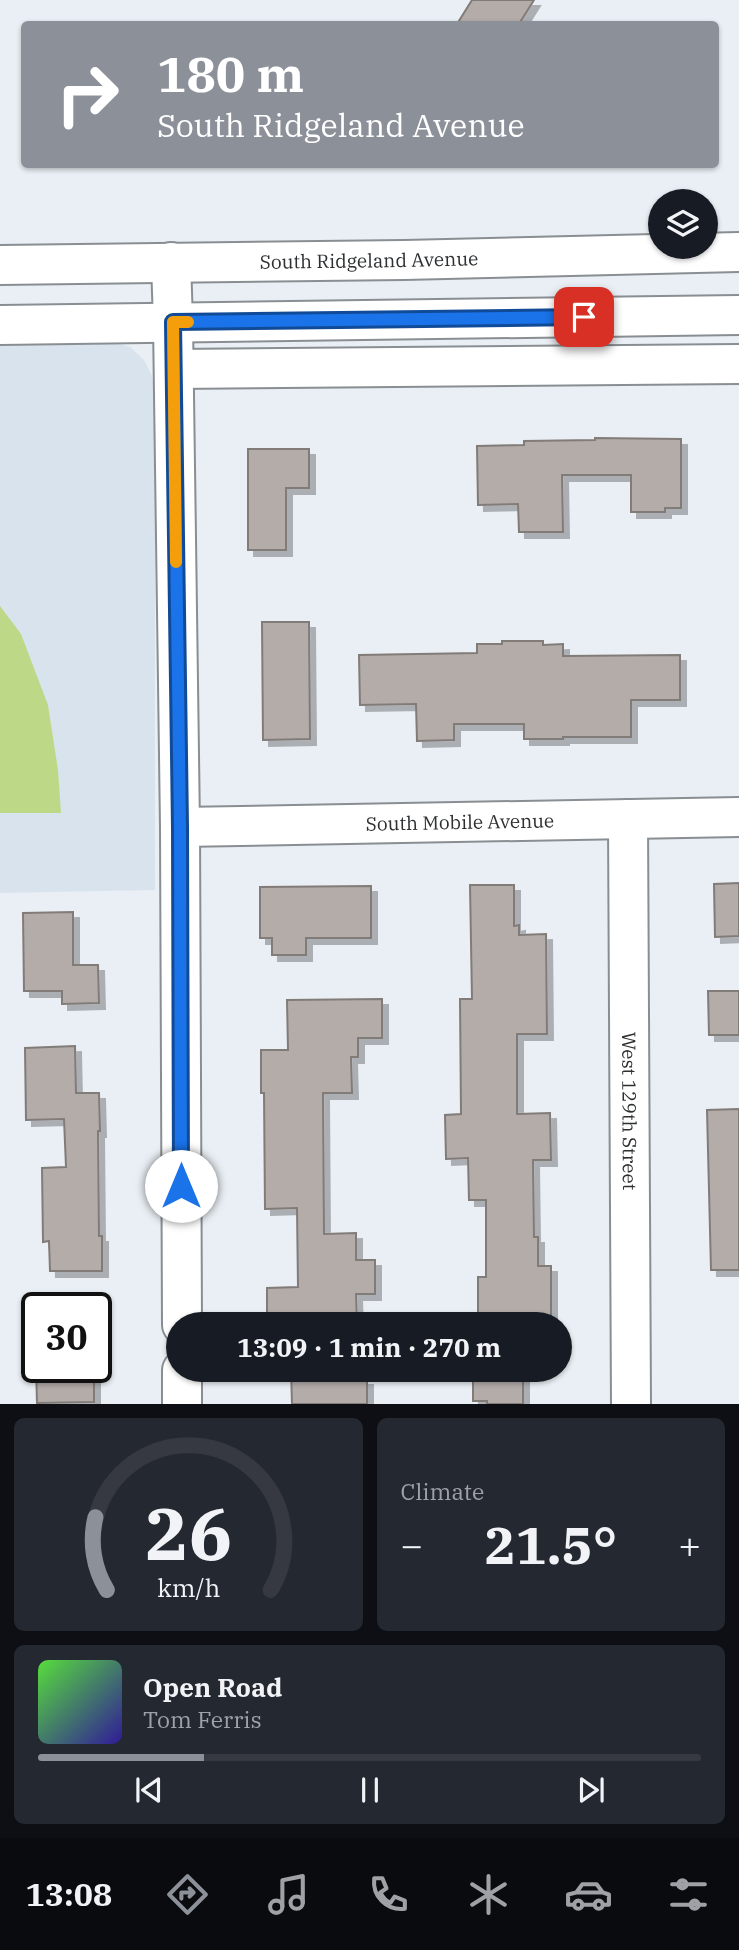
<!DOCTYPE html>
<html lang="en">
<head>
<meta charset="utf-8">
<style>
  :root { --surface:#171b24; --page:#242831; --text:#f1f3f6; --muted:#9ea1a6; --line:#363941; --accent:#8c9099 }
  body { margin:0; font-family:"IBM Plex Serif",serif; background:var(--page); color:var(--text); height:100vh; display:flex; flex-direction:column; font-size:26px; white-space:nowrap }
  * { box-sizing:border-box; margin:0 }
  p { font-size:23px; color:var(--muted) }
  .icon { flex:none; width:38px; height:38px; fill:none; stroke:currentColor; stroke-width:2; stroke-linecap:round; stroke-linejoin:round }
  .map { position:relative; height:1404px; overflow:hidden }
  .drawer { display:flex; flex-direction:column; gap:14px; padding:14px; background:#0d0f14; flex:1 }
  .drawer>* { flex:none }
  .top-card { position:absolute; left:21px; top:21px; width:698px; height:147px; border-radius:7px; box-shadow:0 2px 5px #0004; background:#8c9099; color:#fff; overflow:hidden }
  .controls { position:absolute; left:648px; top:189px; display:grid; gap:14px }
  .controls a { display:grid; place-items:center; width:70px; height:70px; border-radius:50%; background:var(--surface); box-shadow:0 2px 5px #0004; font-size:35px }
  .speed { position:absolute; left:21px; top:1292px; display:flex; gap:14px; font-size:35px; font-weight:700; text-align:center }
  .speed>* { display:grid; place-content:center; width:91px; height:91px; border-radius:50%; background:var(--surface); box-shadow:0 2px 5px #0004; line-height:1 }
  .speed .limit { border:4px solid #111; border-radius:10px; background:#fff; color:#111 }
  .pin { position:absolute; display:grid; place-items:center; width:60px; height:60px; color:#fff; margin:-30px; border-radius:14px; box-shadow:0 4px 10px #0006 }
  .me { position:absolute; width:77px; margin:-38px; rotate:0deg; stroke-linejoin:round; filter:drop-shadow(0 0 5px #0008) }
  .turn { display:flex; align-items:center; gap:24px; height:147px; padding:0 21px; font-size:32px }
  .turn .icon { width:91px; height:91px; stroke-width:2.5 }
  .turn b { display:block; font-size:49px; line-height:60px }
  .big { font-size:52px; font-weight:700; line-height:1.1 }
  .drawer .tile { flex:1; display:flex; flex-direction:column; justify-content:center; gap:10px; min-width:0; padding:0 24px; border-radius:10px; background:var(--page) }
  .drawer .dial { align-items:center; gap:0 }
  .dial svg { height:182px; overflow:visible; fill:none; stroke:var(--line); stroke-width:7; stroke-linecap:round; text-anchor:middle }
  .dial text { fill:var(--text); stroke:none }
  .song { display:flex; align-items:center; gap:21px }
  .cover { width:84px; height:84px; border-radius:10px; background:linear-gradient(135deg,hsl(110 70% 55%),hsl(250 70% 35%)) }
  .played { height:7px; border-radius:4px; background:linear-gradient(90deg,var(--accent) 25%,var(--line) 25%) }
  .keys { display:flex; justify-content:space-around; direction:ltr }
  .heat { display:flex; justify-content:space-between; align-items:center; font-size:38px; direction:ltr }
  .drawer .tiles { flex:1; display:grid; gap:14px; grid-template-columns:1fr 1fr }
  .tile:last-child { grid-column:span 2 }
  .trip { position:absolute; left:166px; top:1312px; width:406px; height:70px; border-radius:35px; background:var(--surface); box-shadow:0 2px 5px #0004; font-weight:700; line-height:70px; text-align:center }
  .tabs { display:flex; height:112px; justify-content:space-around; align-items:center; background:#090b0e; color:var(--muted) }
  .tabs .icon { width:49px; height:49px }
  .tabs .on { color:var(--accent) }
  .tabs b { font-size:32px; color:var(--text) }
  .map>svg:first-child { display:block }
  .built { fill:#d8e3ee }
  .green { fill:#bdd987 }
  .building { fill:#b3aca9; stroke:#827b79; stroke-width:2; filter:url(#shadow) }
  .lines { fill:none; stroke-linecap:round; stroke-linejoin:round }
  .minor-casing { stroke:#898e92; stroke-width:42 }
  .major-casing { stroke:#898e92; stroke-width:42 }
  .minor { stroke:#fff; stroke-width:38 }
  .major { stroke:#fff; stroke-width:38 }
  .route-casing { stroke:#114b97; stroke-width:18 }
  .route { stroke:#1a73e8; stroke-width:12 }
  .slow { stroke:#f59e0b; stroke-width:12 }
  .labels { text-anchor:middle; stroke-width:6; stroke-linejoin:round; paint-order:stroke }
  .street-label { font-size:19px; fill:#2d2f31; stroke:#f8fcff }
</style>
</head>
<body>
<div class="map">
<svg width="739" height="1404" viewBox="0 0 739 1404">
  <defs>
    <filter id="shadow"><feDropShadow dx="6" dy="6" stdDeviation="0" flood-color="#0004"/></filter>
  </defs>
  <rect width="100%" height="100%" fill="#e9eff4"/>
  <!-- built -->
  <path class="built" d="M112,342L130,347L144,360L152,376L155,396V890L0,893V344Z"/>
  <!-- green -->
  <path class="green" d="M0,606L21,634L48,705L58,770L61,813H0Z"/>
  <!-- building -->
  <path class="building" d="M472,0H534L519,24H457Z
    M595,438L681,439V508H665V512H631V475H562L563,532H519L518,504L478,505L477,446L524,445V441L595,440Z
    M248,449H309V488H286V550H248Z
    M262,622H309L310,739L263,740Z
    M502,641H543V645L563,644V656L680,655V700H631V737H563V739H524V724H454V740L417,741L416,704L360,705L359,655L477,653V644H502Z
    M739,883V936L715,937L714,884Z
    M470,885H514V926L519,925V935L546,934L547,1034H517V1114L550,1113L551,1160H533L534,1237H538V1266H551V1316L478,1317V1277H486V1200H469L468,1158L446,1159L445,1115L461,1114L460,999H472Z
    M371,886V938H306V955H272V938H260V887Z
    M73,912V965H98L99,1003L62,1004V991H24L23,913Z
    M708,991H739V1035H709Z
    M382,999V1038H358V1057H351L352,1093H323L324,1234L356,1233V1260H375V1294H356L357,1323L267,1325V1288L298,1287L297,1208L265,1209L264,1093H261V1050H288L287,1000Z
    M75,1046L76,1093H99L100,1131H98L99,1236H102V1271H50L49,1241L43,1242L42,1168L66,1167L64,1119L26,1120L25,1048Z
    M739,1109V1270H711L707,1110Z
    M36,1367H94V1402L37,1403Z
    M291,1370H360L361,1379H367V1404H292Z
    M473,1370H523V1404H487V1401H473Z"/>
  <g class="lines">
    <defs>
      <g id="minor">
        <path d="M171,262L173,322L180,827L182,1325"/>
        <path d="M174,369L739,364"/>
        <path id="s1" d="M628,819L631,1404"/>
        <path id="s2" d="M180,827L739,817"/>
        <path d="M182,1370V1404"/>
      </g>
      <g id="major">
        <path id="s3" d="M0,265L404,260L739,252"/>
        <path d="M0,325L739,315"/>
      </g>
    </defs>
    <!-- minor casing -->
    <use href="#minor" class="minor-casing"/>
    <!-- major casing -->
    <use href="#major" class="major-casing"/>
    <!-- minor -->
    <use href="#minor" class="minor"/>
    <!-- major -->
    <use href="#major" class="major"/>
  </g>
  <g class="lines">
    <defs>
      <path id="route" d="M181,1186L180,827L173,322L584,317"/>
    </defs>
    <!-- route casing -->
    <use href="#route" class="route-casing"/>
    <!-- route -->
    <use href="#route" class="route"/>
    <!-- slow -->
    <path class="slow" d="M176,562L173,322H188"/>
  </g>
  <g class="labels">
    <!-- street labels -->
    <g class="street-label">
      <text dy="7" stroke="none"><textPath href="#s3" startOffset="369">South Ridgeland Avenue</textPath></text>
      <text dy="7" stroke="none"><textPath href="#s2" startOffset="280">South Mobile Avenue</textPath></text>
      <text dy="7" stroke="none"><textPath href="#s1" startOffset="292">West 129th Street</textPath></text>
    </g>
  </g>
</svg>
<div class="controls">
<a><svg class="icon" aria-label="layers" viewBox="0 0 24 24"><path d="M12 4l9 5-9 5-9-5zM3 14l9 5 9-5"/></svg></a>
</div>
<div class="speed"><div class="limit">30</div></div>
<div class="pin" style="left:584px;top:317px;background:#d93025"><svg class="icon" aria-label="arrive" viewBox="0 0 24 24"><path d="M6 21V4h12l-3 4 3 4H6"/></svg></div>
<svg class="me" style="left:181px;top:1186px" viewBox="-20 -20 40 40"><circle r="19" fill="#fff"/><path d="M0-13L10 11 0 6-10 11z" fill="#1a73e8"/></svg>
<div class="trip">13:09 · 1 min · 270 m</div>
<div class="top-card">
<div class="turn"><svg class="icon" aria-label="right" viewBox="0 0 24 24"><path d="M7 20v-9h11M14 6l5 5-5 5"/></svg><div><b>180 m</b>South Ridgeland Avenue</div></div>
</div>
</div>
<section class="drawer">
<div class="tiles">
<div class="tile dial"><svg viewBox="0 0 100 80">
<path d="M14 69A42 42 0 1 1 86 69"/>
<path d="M14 69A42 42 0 0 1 9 37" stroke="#8c9099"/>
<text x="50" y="56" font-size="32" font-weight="700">26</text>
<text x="50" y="72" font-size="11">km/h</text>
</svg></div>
<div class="tile"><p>Climate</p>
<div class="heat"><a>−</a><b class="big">21.5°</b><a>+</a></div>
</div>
<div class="tile">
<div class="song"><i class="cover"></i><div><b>Open Road</b><p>Tom Ferris</p></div></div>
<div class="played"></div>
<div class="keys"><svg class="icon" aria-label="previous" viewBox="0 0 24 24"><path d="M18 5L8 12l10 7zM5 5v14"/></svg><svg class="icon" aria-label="pause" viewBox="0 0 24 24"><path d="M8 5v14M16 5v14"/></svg><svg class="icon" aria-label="next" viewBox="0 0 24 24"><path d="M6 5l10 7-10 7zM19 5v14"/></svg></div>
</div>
</div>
</section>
<nav class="tabs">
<b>13:08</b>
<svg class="icon on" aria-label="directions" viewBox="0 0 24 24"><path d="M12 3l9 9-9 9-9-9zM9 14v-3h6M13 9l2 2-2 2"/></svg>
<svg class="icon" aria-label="music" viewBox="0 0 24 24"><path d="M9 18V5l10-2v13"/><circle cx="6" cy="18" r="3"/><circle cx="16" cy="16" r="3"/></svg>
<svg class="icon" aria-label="phone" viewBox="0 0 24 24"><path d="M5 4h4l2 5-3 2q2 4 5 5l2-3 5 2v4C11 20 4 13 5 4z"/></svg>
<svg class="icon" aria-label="climate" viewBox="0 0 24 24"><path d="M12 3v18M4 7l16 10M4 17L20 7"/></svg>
<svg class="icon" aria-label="car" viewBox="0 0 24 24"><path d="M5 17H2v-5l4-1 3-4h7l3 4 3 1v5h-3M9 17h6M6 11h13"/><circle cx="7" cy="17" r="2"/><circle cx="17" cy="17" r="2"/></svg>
<svg class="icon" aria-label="filters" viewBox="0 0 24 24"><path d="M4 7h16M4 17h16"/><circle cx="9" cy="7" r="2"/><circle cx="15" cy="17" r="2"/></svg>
</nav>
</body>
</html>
